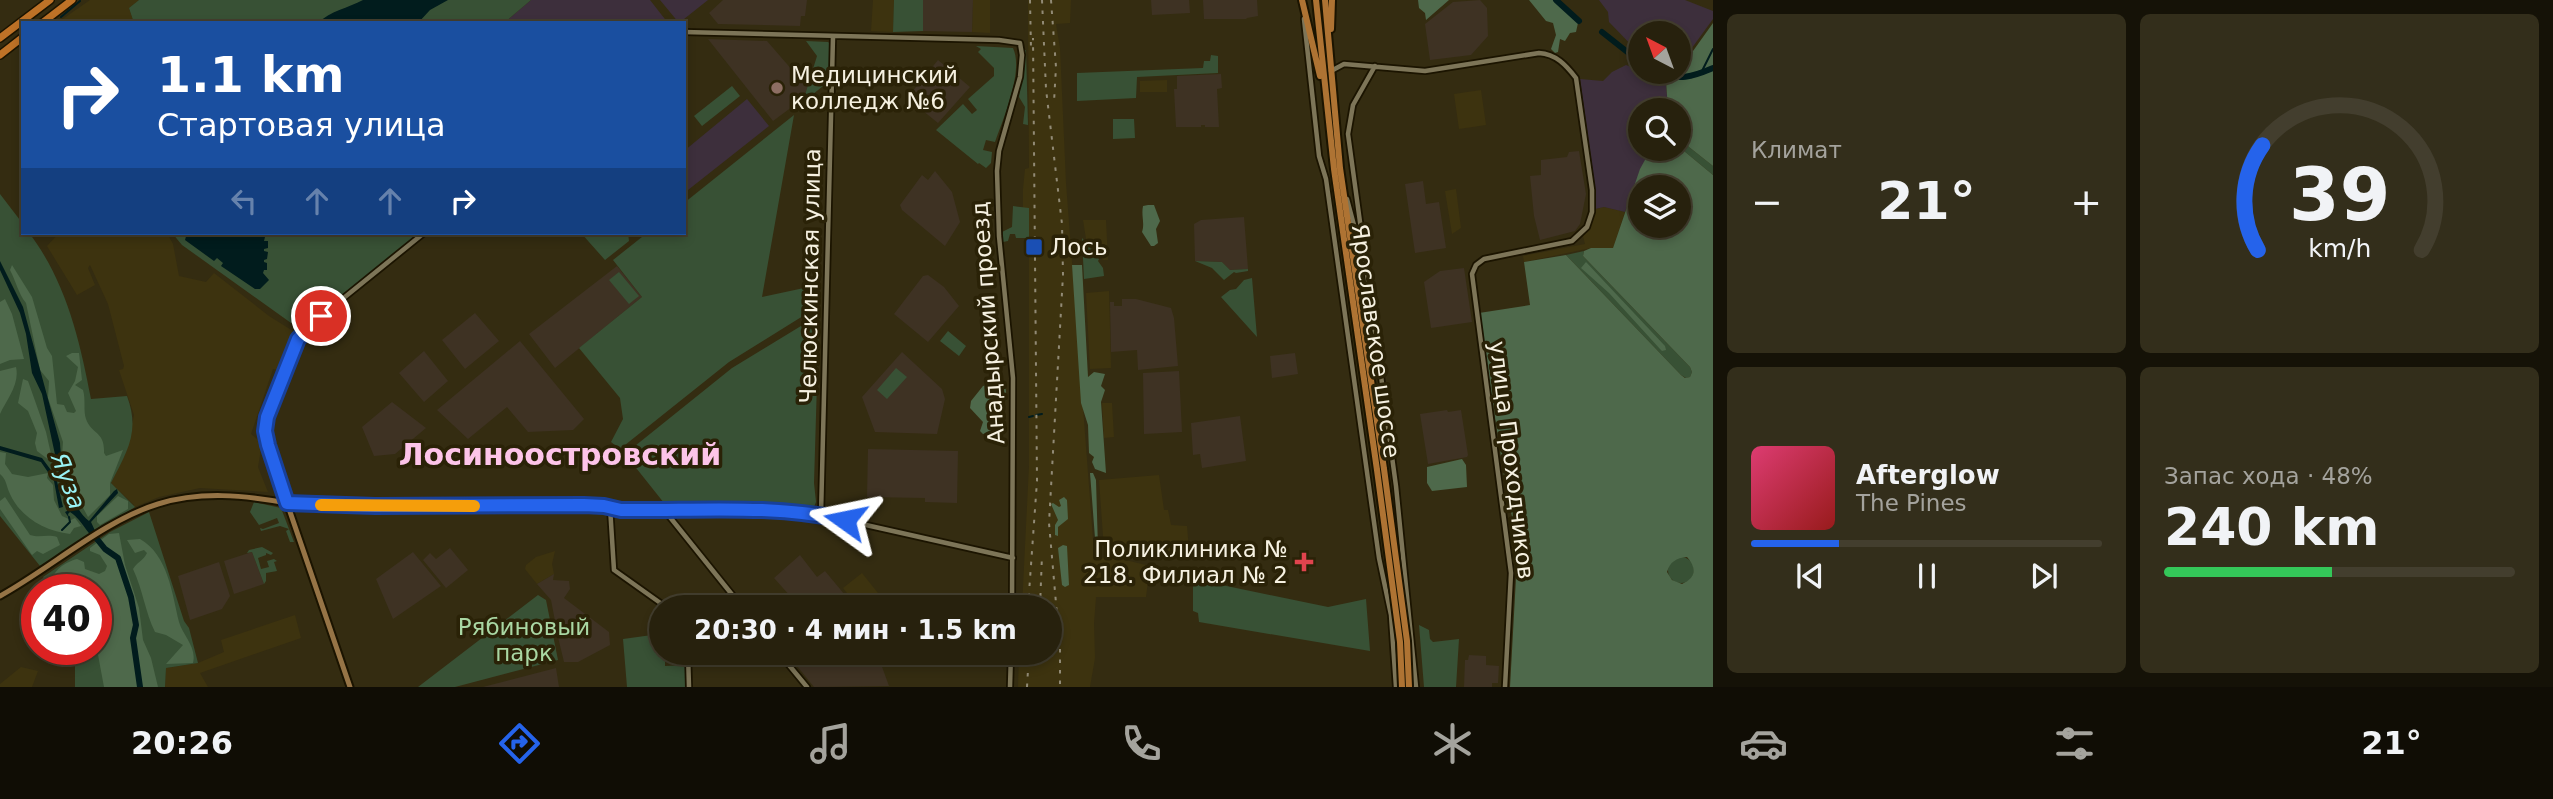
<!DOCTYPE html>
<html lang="ru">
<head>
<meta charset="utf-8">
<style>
  :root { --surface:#27210d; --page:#332e1b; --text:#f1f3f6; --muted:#a4a39d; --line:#433e2e; --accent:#2563eb }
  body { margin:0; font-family:"DejaVu Sans",sans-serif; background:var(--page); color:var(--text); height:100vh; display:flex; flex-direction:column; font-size:26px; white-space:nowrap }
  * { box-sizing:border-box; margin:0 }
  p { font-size:23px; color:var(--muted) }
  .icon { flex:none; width:38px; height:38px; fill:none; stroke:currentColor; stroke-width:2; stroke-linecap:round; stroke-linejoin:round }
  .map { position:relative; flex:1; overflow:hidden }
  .drawer { display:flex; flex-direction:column; gap:14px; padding:14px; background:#151207; width:840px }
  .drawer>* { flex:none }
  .banner { position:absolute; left:21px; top:21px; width:665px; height:214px; border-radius:0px; box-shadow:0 4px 10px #0003,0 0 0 2px var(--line); background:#1a4fa0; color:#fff; overflow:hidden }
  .needle { width:46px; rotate:319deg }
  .controls { position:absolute; left:1628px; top:21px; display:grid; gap:14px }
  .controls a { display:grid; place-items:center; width:63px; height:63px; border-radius:50%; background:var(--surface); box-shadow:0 4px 10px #0003,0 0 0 2px var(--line); font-size:35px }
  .speed { position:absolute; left:21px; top:574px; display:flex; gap:14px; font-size:35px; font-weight:700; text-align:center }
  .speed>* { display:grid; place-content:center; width:91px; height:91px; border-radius:50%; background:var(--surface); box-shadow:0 4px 10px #0003,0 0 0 2px var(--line); line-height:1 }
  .speed .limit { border:10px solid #d22; background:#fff; color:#111 }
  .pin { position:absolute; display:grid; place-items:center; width:60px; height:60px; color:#fff; margin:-30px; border:4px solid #fff; border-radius:50%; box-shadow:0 2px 7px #0007 }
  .me { position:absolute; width:77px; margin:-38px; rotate:282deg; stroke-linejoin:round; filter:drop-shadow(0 0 5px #0008) }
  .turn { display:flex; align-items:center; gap:24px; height:147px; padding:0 21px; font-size:32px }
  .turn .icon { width:91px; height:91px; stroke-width:2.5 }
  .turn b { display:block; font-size:49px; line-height:60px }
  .lanes { display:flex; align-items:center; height:66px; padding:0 21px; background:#0003; justify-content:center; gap:35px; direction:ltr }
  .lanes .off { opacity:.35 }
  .big { font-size:52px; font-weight:600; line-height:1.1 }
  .drawer .widget { flex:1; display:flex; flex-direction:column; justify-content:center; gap:10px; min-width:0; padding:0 24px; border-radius:10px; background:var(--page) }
  .drawer .dial { align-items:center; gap:0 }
  .dial svg { height:182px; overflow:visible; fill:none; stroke:var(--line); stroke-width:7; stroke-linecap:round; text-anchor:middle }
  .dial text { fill:var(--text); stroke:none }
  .song { display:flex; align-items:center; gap:21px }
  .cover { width:84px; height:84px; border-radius:10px; background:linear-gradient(135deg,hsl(340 70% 55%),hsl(0 70% 35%)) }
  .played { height:7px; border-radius:4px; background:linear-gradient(90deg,var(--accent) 25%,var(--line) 25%) }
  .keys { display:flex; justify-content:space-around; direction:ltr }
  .heat { display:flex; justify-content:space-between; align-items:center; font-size:38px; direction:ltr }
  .charge { height:10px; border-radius:5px; background:linear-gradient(90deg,#34c759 48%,var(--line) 0) }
  .drawer .tiles { flex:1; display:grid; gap:14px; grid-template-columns:repeat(2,1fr) }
  .trip { position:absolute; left:649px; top:595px; width:413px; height:70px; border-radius:35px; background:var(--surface); box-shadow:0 4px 10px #0003,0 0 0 2px var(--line); font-weight:600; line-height:70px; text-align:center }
  .tabs { display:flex; height:112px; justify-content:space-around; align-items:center; background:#100d05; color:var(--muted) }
  .tabs .icon { width:49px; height:49px }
  .tabs .active { color:var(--accent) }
  .tabs b { font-size:32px; color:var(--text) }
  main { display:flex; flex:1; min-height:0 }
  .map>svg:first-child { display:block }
  .built { fill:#3d330f }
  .education { fill:#3e3223 }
  .medical { fill:#3d2f3c }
  .green { fill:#385135 }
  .forest { fill:#4e694b; fill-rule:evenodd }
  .water { fill:#011c1d }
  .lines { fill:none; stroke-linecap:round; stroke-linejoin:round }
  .stream { stroke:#011c1d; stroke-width:2 }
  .river { stroke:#011c1d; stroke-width:6 }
  .tertiary-casing { stroke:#1b1400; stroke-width:8 }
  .secondary-casing { stroke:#1b1400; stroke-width:9 }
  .primary-casing { stroke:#1b1400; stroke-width:10 }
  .trunk-casing { stroke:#1b1400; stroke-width:10 }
  .tertiary { stroke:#7d7558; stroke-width:4.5 }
  .secondary { stroke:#967446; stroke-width:5 }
  .primary { stroke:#ae7333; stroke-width:6 }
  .trunk { stroke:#be7227; stroke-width:7 }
  .rail { stroke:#928b76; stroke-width:2; stroke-dasharray:3.5 7; stroke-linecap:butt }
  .primary-bridge-casing { stroke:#1b1400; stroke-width:10; stroke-linecap:butt }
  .primary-bridge { stroke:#ae7333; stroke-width:6 }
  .route-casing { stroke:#184099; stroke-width:18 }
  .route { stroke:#2563eb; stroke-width:12 }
  .slow { stroke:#f59e0b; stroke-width:12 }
  .education-dot { fill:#8d6e63; stroke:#2a2207; stroke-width:2.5 }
  .transit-dot { fill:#1a4fb4; stroke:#2a2207; stroke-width:2.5 }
  .health-dot { fill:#e0444e; stroke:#2a2207; stroke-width:2.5 }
  .labels { text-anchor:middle; stroke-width:7; stroke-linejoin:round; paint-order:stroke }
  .poi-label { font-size:23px; fill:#f6f1e1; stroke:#2a2207; text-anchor:start }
  .street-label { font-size:23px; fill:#f6f1e1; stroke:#2a2207 }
  .park-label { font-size:23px; fill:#a9d7a3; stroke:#2a2207 }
  .water-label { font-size:24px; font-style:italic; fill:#99f2f4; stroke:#2a2207 }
  .district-label { font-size:30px; font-weight:bold; fill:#fdc4e9; stroke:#2a2207 }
</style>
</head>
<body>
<main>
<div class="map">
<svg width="1713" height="687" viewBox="0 0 1713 687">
  <rect width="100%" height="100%" fill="#342c11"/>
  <!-- built -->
  <path class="built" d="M90,0H139L129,8L134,23H57Z
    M873,0H894L893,32L871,31Z
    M973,0H990V33L972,32Z
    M1028,0H1071L1070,23L1056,24L1060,48L1066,183L1094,552L1100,559L1109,556L1150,566L1146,597H1096L1094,623L1095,658L1090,687H1018L1019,653H1050V607H1022L1029,466V208H1023V189L1025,169L1029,168Z
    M1167,80V92H1140V81Z
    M1481,90L1486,125L1459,129L1454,94Z
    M1456,189L1461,228L1452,234L1445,191Z
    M1604,207L1625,212L1613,248H1591L1524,262L1523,256L1585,244L1583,236L1588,231L1595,209Z
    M1083,220H1106L1108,260H1103L1086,239Z
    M59,233H167L173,244L179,276L206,282L214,273L269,316L293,331L279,370L273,369L251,434L262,443L258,467L268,492L200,488L159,497L132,508L134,505L111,483L126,452L134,415L119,370L123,369L124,366L108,304L90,265L88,268L95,285L77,295L47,246Z
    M1109,291L1111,368L1090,369L1086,293Z
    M1102,403H1112L1114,437L1104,438Z
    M1159,475L1164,510H1168L1171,525L1187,526L1189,549L1139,555L1104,550L1099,480Z
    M555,551L552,564L554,574L537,584L525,569L526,565L536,557Z
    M862,573L882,598L867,607H858L843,588Z
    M295,615L301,638L200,673L208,687H165L166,668L198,663L224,652L221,640Z
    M21,667L38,671L32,687H0V684Z"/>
  <!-- education -->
  <path class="education" d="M723,0H807L805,16H801L800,26L718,24L709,13Z
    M923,0H973L972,32L923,31Z
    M1151,0H1189L1190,13L1152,15Z
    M1203,0H1257L1258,16L1247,18L1246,19H1204Z
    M1480,0L1487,8L1488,36L1471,55L1430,60L1425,24L1453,2Z
    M708,39L767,41L793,71L811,76L804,98L773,121Z
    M938,60L970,87L938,123L907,98Z
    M1221,74L1222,88L1217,89L1219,127H1205V125H1201V127H1176L1174,89H1177V76Z
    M1579,151L1586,194L1580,224L1575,231L1540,240L1534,216L1530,176L1541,175V160L1567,157L1569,152Z
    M935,171L952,192L960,222L945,246L902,210L900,205L922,175L928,180Z
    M1423,181L1426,204L1439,202L1446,248L1415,253L1405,184Z
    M1244,217L1248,269L1230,270L1222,262L1195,261L1194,224L1201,220Z
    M617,266L642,297L555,368L529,334Z
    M1464,268L1472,322L1431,328L1424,282L1440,271Z
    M928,275L944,287L959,306L928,342L894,314L923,276Z
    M1122,299H1136L1171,308L1174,318L1178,366L1138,370L1137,350L1111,352L1110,302H1114V306H1122Z
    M475,313L499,341L465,369L442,340Z
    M520,341L584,419L573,430L528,432L507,407L468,439L437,410Z
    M424,351L448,381L424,402L399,373Z
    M902,352L942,389L945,399L937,434L875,432L862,397Z
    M1295,353L1298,374L1272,378L1270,356Z
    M1179,371L1182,432L1144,434L1143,373Z
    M392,402L426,428L395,454L374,456L362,427Z
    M1447,410L1448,412L1461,410L1468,455L1467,457L1428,464L1420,414Z
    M1240,416L1246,461L1202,468L1200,454L1193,455L1191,423Z
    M868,449L958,451L957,503L925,502V498L867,497Z
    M450,548L468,570L446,588L423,560L430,553L436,559Z
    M252,552L264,584L234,594L224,561Z
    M413,552L441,586L393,619L376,579Z
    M800,555L817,577L825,571L845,595L830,607H800L774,578Z
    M219,562L230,596L222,609L190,620L178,576Z
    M554,574L553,580L569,581L570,589L564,598L609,632L610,645L578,662H564L556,629L559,627L558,622L555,621L551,600L537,584Z
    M815,653H877L889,686L814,687L797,666Z
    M1469,655L1486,656V665L1499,666L1498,683H1492V687H1464L1465,660H1468Z
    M556,668L559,687H483Z"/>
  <!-- medical -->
  <path class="medical" d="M531,0H650L668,23H504Z
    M660,0H708L679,23Z
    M1599,0H1685L1713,11V19L1678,67V33H1640V54L1609,22L1608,12Z
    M1626,65L1666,81L1668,110H1640V149H1651L1641,169L1625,212L1604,207L1595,209V187L1580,79L1603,81L1612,72Z
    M747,99L769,126L688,190L684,185V151Z"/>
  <!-- green -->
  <path class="green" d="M139,0H531L504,23H134L129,8Z
    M894,0H923V31L893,32Z
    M806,41L828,42L831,44L828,82L807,99L804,98L817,56Z
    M976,46L1013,48C1024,71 1003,119 995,142L986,140L983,150L992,152L991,163L986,168L979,163L978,164L936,130L963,104L972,114L977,110L968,99L994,76V68L978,52L981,49Z
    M1025,50H1026L1028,125L1023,124L1025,107L1019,97Z
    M1211,55L1218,56V73L1137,77L1136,98L1077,101V73L1203,68L1204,61H1210Z
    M732,86L740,96L702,126L694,116Z
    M794,115L762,297L818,285L819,306L729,362L620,449L611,442L623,419L620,398L579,348L642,297L613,260L647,233H684V203Z
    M1113,119H1134L1135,138L1113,139Z
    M1678,134L1689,147L1713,166V175L1678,146Z
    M0,194L23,224V233H29C66,281 80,341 91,399L127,396C140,431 128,450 111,483L135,507L40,566L0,516Z
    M1013,206L1029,208V238H1016L1015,234H1010L1008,241L1003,242L1002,232L1012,227Z
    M172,233H419L306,324L298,328L182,245Z
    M581,233H628L629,241L605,260Z
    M1082,238L1099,259L1098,261L1103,268L1104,276L1084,279Z
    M1584,251L1583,256L1690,367L1692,372L1690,377L1686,378L1681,375L1566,255Z
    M1195,261L1222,262L1230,270L1248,269V271L1236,273L1234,272L1224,280L1212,268Z
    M619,272L639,296L629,304L609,280Z
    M1252,278L1257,337L1221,297L1230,290L1236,289L1244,280Z
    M819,315L814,483L816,502L814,507L735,501L664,503L625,454L732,368Z
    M948,331L966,346L959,356L940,341Z
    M896,368L907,377L887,399L877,390Z
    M254,502L281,508L294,542H290L286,531L289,529L280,526L261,531L260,528L263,529L279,523L277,518L259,525L250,512Z
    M149,512L184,621L189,628L198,663L166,668L165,687H75V649H96V590H51L43,577L110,532Z
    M262,547L273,553L271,555L266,553V555L258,558L261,569L269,567L267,561L274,559L277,561L274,562L277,571L266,573V581L264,584L252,552L247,553L249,550Z
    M1668 570a13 13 0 1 1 26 0a13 13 0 1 1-26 0Z
    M1193,579L1328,607L1366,599L1370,651L1199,622L1198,613L1193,611Z
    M538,595L546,600L558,660L455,687H418Z
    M1419,625L1429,630L1430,639L1433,642L1459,639L1456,687H1424Z
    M652,635L655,653H665V666L687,665L688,687H627L623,639Z"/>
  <!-- forest -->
  <path class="forest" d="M1418,0H1449L1426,20L1425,13L1419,8Z
    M1529,0H1554L1578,23L1576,32L1570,33L1565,41L1560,39L1558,52L1555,53L1551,49L1556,35L1553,23L1546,21Z
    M1713,23V166L1689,147L1678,134V110H1668L1666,81L1678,72Z
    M1678,146L1713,175V687H1510L1518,541L1507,496L1479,313L1530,305L1524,262L1566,255L1681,375L1685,378L1690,377L1692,372L1690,367L1583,256L1584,251L1591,248H1613L1640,169L1651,149H1678ZM1640,187H1678V226H1640ZM1687,557C1697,568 1696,578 1682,584L1672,580L1667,572C1670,562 1676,558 1687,557Z
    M1148,205H1154L1160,221L1156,229L1158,243L1154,246H1151L1142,232C1145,223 1141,216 1143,206Z
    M1586,262L1665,346L1666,350L1662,351L1660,349L1609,293L1581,268Z
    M12,265L32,297L47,348L52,356L57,404L64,405L67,412L74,413L76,411L68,393L75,381L78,367L66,356L72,353H79L82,380L75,385L83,390C86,400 83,410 86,419C92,435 105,431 104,453L106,456L123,450L110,483V495L88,517L69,482L62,456L63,442L48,398L49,381L40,370L26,303C18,293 16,281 10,270Z
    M1072,265H1082L1088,377L1094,372L1105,374L1101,386L1105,390L1101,402L1106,473L1095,469L1092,462L1094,457L1089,453L1088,425L1081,403Z
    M5,299L12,314L24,359L10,360L0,364V302Z
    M16,367C20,384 7,399 0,414V371Z
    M23,379L28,381L46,432L53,463L37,451L35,443L37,433L28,411L18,403Z
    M1000,382L1005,384L1007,400L998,405L999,422L994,426L992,432L983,434L980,431L983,422L970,408L971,401L983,386Z
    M0,452L6,453L5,464L12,474L28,477L48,473L47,478L53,485L54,500L62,516L71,520L75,518L81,526L74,528L70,534C45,531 21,518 10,494C6,486 7,480 0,474Z
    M1462,459L1466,465L1467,487L1432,491L1427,483V467Z
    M1090,473H1093L1096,480L1098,548L1102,552L1096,551Z
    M118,496L128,501V509L100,525L97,522V516Z
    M5,497L30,535C40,538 47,534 57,537L60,545L43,554L37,551L32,555L0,509V501Z
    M1064,497L1067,500L1068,519L1058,527V536L1055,535V525L1058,520L1051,504L1053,503L1059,507L1061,506L1059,500Z
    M119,533L125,565L139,608L143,640L151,658L158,687H104L96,644V590H88L84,586L79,590H59L52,583C52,570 66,562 77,559L84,562L85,569L99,574L105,571L107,566L100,555L90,551V548L109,534Z
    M140,539C168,555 172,593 179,622C183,636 197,647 193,663L166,664L183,645L166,635L155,632C145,612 143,590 133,569C137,562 143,561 147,553L144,550L135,553L127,540Z
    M1063,545L1067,546L1069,585L1065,587L1062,585L1058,548Z"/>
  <!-- water -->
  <path class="water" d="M363,0H448L430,10L418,23H318C330,11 348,8 363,0Z
    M187,233H271H266L264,241H268V248L264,249V251L268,252L267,259L264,260V262L267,263V270H264L263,273L269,280L260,289H255L221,266L223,263L217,258L214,261L185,240Z
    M0,261L23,307L60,443C61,465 71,508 89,521L114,491L117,489L118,493L91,522L102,546C90,540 84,521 70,512L68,514L69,518L65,512L73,508L70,506L59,473L42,394L32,373L26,334L20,313L0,270Z
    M0,446L42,458L56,477L63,507L59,508L54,481L41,462L0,450Z"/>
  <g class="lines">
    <!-- stream -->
    <path class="stream" d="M61,17L80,1
      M1701,73L1713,49
      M1036,415L1042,414
      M1029,417L1033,416
      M62,530L70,522L69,517"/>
    <!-- river -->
    <path class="river" d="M1556,0L1579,21
      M1602,32L1640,62
      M1657,72C1679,81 1692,77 1713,68
      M97,539L105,549L118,558L131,597L136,625L133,638L140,687"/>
    <defs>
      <path id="tertiary" d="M1304,19L1319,156L1326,179L1379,558L1391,615L1396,687
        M684,32L999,40L1020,43L1022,55L1020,77L999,151L997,171L999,236L1013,378L1012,607
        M1375,66L1353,105L1348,134L1396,486L1416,687
        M1331,71L1344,64L1425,71L1539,53C1556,54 1566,65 1576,78L1592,190V212L1587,227L1572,241L1484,259L1476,265L1472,274L1511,573L1505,687
        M1347,199L1362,255
        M424,233L309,326C294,342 263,413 266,435C269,458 281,480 287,503L375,506L584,505L604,506L622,510L760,511L817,514L1013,558
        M610,507L614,570L666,607
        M665,511L742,607
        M821,515L833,37
        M688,653L689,687
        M779,653L807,687
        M1010,687L1011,653"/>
      <path id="secondary" d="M0,596C51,568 103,521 158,504C200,491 244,495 287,503L350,687"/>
      <path id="primary" d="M1302,0L1320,76
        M1316,0L1334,169L1377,470
        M1325,0L1340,168L1384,469
        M1331,29L1332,0"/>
      <path id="trunk" d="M42,23L72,0
        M0,38L50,0
        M0,55L23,37"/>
    </defs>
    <!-- tertiary casing -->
    <use href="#tertiary" class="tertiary-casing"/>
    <!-- secondary casing -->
    <use href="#secondary" class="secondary-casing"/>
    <!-- primary casing -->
    <use href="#primary" class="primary-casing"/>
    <!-- trunk casing -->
    <use href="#trunk" class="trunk-casing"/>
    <!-- tertiary -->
    <use href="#tertiary" class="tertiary"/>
    <!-- secondary -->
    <use href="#secondary" class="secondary"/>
    <!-- primary -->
    <use href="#primary" class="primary"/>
    <!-- trunk -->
    <use href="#trunk" class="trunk"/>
    <!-- rail -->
    <path class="rail" d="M1030,0L1031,49
      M1042,0L1046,89L1062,224L1063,275L1049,523L1060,649V687
      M1051,0L1056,67L1054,102
      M1028,607L1037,481L1033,38
      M1040,607L1042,555
      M1027,687L1029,653"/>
    <defs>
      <path id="primary-bridge" d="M1384,469L1407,641L1409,687
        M1377,470L1400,642L1402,687"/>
    </defs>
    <!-- primary-bridge casing -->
    <use href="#primary-bridge" class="primary-bridge-casing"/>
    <!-- primary-bridge -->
    <use href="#primary-bridge" class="primary-bridge"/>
  </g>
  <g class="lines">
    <defs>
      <path id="route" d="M321,316L298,339L267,417L265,431L268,445L287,503L375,506L584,505L604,506L621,510C695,511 772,504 845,520"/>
    </defs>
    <!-- route casing -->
    <use href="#route" class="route-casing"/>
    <!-- route -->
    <use href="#route" class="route"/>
    <!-- slow -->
    <path class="slow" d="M321,505L474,506"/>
  </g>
  <!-- markers -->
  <circle class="education-dot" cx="777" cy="88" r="7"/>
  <rect class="transit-dot" x="1025" y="238" width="18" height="18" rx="3.5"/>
  <path class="health-dot" d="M1300.5 551.5h7v7h7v7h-7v7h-7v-7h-7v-7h7z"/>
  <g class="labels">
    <!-- poi labels -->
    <g class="poi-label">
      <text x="791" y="83">Медицинский<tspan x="791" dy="26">колледж №6</tspan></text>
      <text x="1050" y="255">Лось</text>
      <text x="1288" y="557" text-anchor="end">Поликлиника №<tspan x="1288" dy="26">218. Филиал № 2</tspan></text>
    </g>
    <!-- street labels -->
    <g class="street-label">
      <text transform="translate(810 276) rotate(-89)" y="8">Челюскинская улица</text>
      <text transform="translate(988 323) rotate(-94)" y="8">Анадырский проезд</text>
      <text transform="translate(1376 341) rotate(82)" y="8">Ярославское шоссе</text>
      <text transform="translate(1512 460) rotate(83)" y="8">улица Проходчиков</text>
    </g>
    <!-- park labels -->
    <g class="park-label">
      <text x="524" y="635">Рябиновый<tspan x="524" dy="26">парк</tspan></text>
    </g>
    <!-- water labels -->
    <g class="water-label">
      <text transform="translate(68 481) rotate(70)" y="8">Яуза</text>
    </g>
    <!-- district labels -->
    <g class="district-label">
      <text x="560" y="465">Лосиноостровский</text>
    </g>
  </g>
</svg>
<div class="controls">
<a><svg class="needle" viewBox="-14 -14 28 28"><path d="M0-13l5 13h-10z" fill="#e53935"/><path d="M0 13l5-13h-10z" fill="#a4a39d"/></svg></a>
<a><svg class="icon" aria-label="search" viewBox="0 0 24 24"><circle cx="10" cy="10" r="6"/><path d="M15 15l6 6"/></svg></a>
<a><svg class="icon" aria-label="layers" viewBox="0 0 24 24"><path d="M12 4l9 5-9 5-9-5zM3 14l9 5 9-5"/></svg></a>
</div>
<div class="speed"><div class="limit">40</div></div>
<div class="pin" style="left:321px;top:316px;background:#d93025"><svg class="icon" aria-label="arrive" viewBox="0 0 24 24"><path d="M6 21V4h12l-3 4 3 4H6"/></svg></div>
<svg class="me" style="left:845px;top:520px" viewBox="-20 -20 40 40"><path d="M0-17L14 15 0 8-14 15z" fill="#2563eb" stroke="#fff" stroke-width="4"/></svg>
<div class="trip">20:30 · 4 мин · 1.5 km</div>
<div class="banner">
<div class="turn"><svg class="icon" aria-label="right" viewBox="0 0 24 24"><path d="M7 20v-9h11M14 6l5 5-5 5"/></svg><div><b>1.1 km</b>Стартовая улица</div></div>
<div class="lanes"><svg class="icon off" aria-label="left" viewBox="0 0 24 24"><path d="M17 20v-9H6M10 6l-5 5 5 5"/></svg><svg class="icon off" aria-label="ahead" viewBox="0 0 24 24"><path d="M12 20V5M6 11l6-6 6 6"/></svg><svg class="icon off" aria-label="ahead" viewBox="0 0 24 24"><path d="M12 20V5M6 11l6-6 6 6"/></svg><svg class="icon" aria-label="right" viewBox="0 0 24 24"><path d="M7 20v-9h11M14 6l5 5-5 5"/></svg></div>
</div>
</div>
<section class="drawer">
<div class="tiles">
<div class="widget"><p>Климат</p>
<div class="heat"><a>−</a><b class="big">21°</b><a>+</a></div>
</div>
<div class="widget dial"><svg viewBox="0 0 100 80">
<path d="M14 69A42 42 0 1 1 86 69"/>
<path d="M14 69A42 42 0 0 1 16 23" stroke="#2563eb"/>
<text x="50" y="56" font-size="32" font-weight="700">39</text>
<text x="50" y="72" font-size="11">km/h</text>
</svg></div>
<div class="widget">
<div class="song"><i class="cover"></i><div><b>Afterglow</b><p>The Pines</p></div></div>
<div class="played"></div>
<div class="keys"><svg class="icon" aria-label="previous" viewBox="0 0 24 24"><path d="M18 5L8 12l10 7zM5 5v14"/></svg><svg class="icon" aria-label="pause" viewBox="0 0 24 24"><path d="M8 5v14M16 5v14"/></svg><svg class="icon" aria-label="next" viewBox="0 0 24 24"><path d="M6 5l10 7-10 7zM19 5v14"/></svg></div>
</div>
<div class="widget"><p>Запас хода · 48%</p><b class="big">240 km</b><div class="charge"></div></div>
</div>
</section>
</main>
<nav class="tabs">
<b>20:26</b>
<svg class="icon active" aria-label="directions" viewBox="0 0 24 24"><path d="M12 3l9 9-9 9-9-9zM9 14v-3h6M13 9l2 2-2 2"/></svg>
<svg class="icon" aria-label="music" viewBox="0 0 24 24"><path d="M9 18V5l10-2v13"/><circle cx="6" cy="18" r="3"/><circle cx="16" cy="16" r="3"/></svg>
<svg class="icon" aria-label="phone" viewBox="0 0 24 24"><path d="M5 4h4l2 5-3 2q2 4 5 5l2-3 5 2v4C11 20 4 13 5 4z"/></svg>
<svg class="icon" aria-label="climate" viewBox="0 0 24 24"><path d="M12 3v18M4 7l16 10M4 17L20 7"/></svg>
<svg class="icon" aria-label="car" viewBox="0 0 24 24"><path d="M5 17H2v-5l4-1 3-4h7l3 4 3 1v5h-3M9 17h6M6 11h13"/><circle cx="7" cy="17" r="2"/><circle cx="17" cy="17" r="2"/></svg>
<svg class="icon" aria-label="filters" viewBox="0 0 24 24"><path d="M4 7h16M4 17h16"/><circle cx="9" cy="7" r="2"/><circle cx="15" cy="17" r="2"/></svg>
<b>21°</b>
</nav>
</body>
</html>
